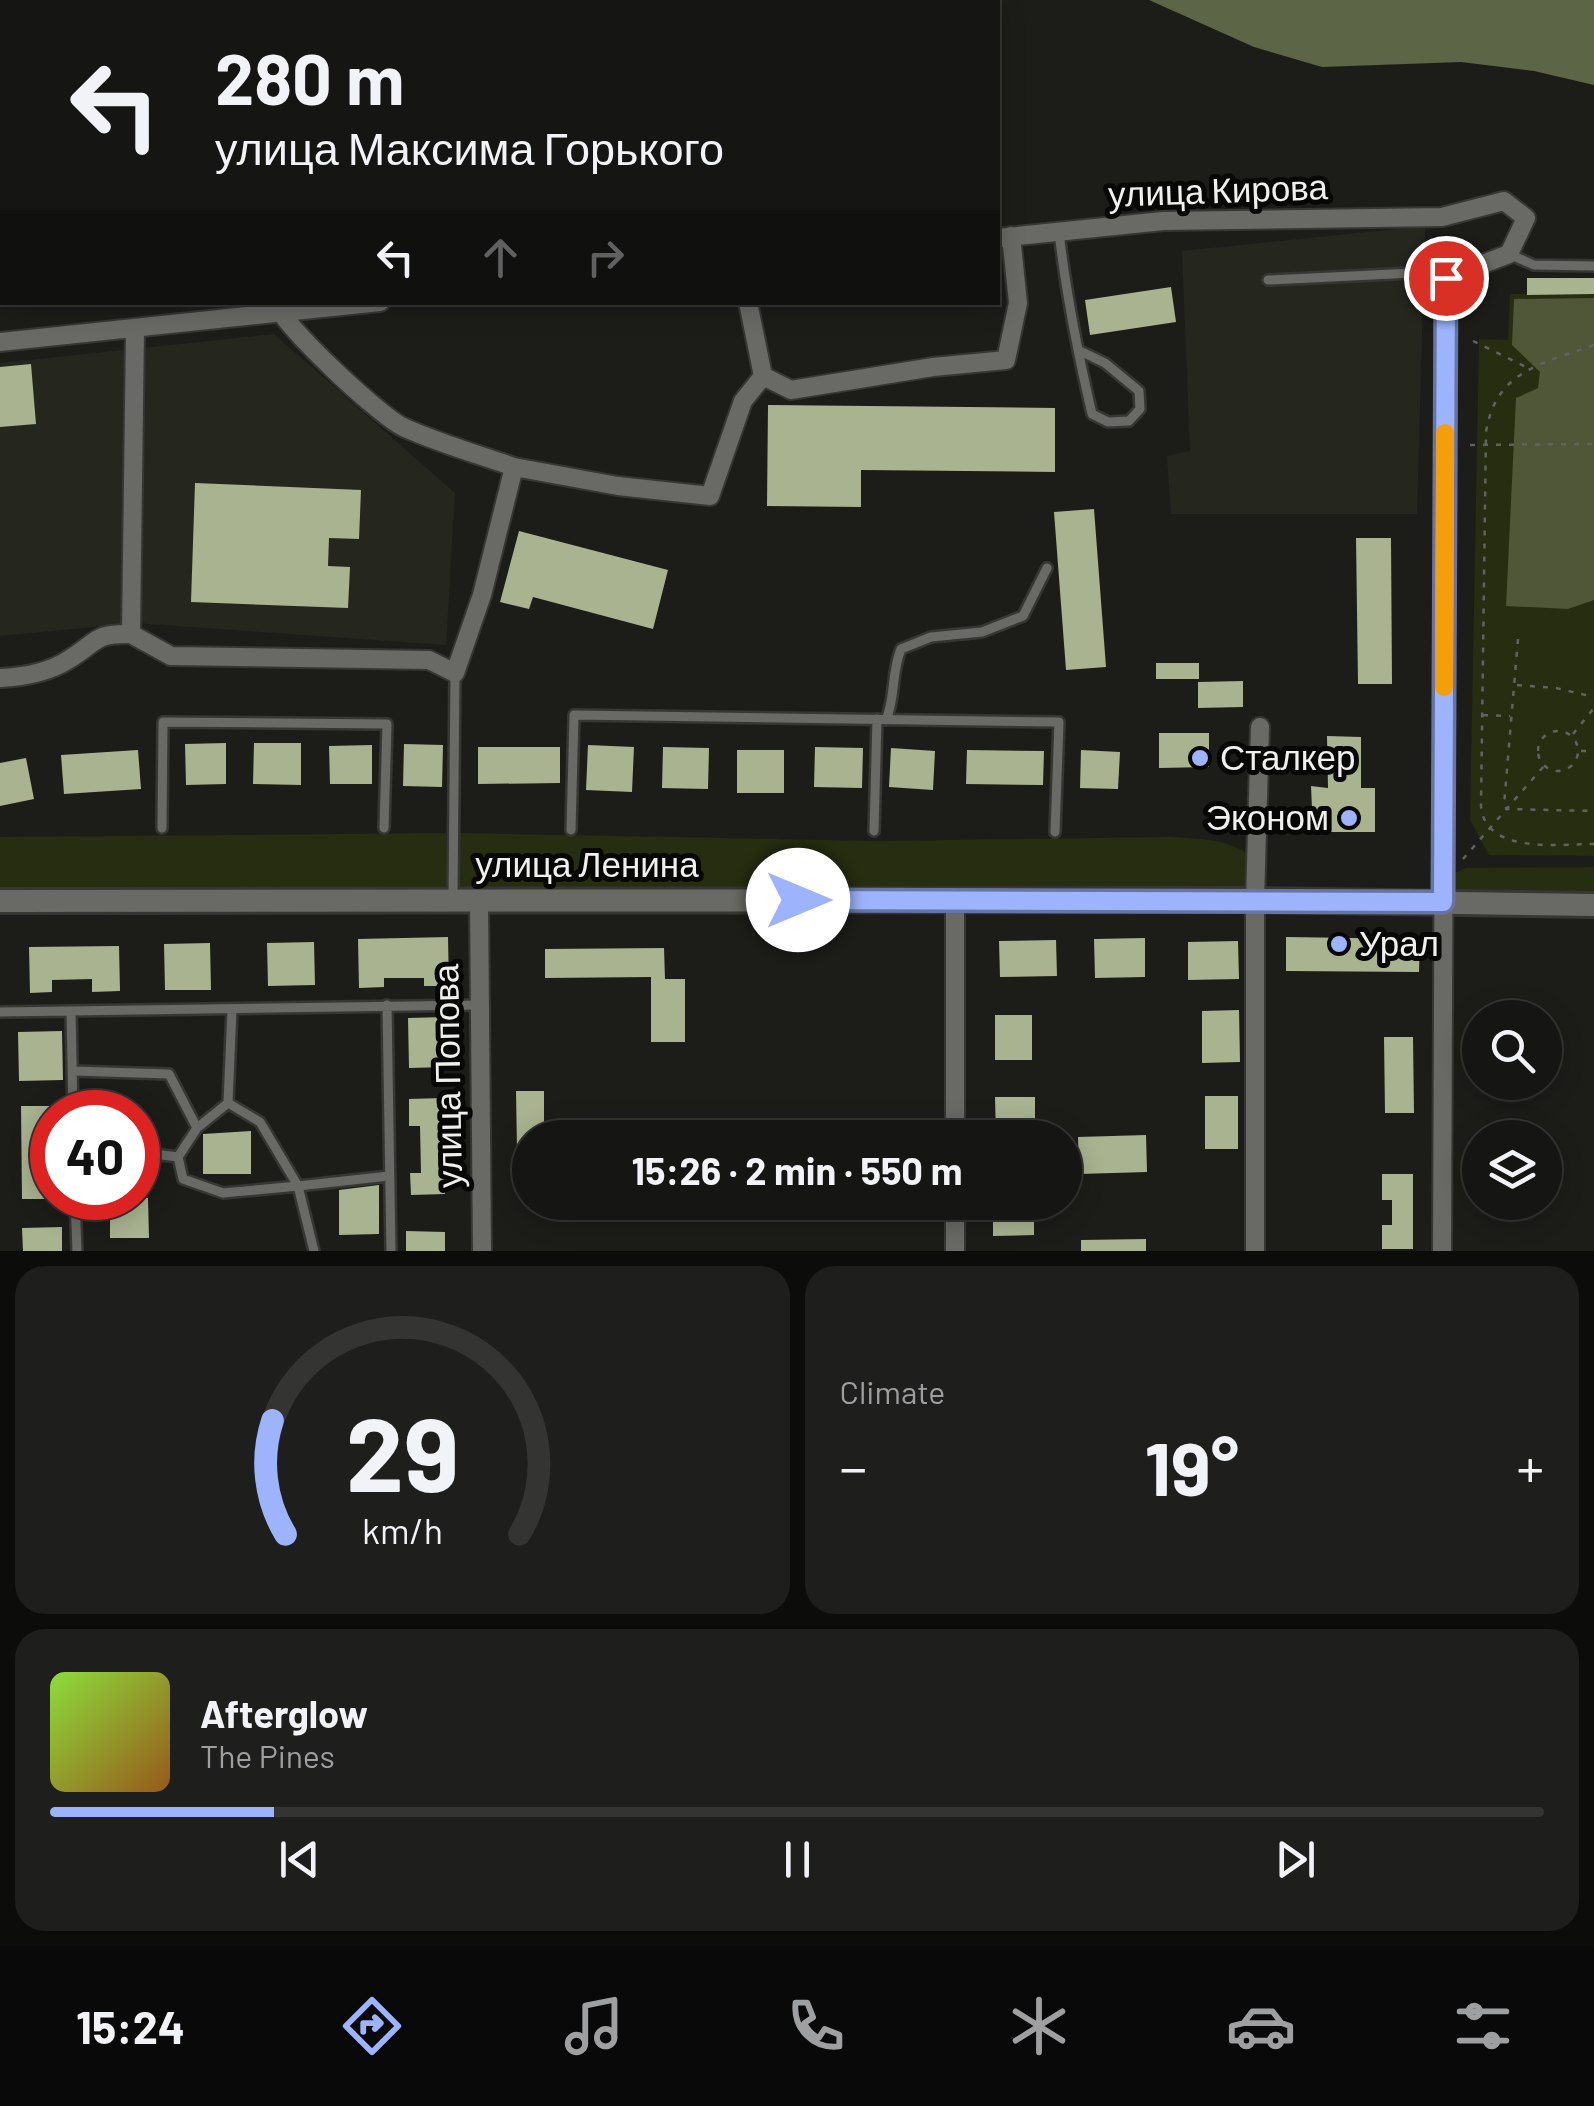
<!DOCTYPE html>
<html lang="en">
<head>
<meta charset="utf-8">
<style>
  :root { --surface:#151613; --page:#1e1f1c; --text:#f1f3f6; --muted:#9d9fa0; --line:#343533; --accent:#9db4fd }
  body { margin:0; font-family:Barlow,sans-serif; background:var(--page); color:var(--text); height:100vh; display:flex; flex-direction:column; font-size:38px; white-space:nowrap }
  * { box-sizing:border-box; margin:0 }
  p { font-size:32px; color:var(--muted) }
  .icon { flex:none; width:55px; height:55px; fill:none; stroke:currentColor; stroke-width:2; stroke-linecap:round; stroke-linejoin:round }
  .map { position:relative; height:1251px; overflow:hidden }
  .drawer { display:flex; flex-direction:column; gap:15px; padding:15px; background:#0c0c0a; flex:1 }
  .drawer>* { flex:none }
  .top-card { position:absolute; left:0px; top:0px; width:1000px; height:305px; box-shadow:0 5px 25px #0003,0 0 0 2px var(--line); background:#151613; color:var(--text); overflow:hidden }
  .tools { position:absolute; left:1462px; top:1000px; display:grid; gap:20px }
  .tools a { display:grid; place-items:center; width:100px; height:100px; border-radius:50%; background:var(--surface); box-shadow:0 5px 25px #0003,0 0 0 2px var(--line); font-size:50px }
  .speed { position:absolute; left:30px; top:1090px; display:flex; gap:20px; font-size:50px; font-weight:700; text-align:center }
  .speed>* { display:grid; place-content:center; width:130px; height:130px; border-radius:50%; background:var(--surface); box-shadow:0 5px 25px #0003,0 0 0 2px var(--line); line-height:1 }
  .speed .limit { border:15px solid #d22; background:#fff; color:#111 }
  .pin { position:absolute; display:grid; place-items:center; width:85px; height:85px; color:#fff; margin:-42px; border:5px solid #fff; border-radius:50%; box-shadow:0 2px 10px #0007 }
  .me { position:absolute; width:110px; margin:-55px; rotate:90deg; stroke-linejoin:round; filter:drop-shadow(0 0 8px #0008) }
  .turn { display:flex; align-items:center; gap:35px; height:210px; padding:0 50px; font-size:45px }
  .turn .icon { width:130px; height:130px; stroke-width:2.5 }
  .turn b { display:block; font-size:70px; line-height:85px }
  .lanes { display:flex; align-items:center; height:95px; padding:0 50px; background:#0003; justify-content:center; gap:50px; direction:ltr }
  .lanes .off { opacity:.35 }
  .big { font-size:75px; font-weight:700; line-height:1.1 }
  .drawer .tile { flex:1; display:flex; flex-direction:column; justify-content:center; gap:15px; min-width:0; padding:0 35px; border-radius:30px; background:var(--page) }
  .drawer .dial { align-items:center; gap:0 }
  .dial svg { height:260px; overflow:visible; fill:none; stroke:var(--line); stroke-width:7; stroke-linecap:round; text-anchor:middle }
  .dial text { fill:var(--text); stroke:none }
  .song { display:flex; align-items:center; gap:30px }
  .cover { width:120px; height:120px; border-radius:15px; background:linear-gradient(135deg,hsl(90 70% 55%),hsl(30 70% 35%)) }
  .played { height:10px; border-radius:5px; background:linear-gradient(90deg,var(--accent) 15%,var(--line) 15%) }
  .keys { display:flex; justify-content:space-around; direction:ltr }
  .heat { display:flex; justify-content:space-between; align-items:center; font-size:55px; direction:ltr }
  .drawer .tiles { flex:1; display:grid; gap:15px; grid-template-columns:1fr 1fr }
  .tile:last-child { grid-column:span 2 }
  .trip { position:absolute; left:512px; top:1120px; width:570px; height:100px; border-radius:50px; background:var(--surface); box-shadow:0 5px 25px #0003,0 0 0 2px var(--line); font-weight:700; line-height:100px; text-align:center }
  .dock { display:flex; height:160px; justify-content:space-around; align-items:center; background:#080908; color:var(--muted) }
  .dock .icon { width:70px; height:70px }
  .dock .selected { color:var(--accent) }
  .dock b { font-size:45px; color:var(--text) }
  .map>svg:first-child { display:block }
  .built { fill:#25271e }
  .green { fill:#262d10 }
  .forest { fill:#4f5738 }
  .water { fill:#5c6545 }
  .building { fill:#a9b390 }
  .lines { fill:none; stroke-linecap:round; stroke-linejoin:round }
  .service-casing { stroke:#363634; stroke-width:14 }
  .minor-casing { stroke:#363634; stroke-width:22 }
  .tertiary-casing { stroke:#363634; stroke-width:28 }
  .path { stroke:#626360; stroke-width:2.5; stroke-dasharray:5 8; stroke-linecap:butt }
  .service { stroke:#696a65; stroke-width:9 }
  .minor { stroke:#696a65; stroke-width:18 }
  .tertiary { stroke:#696a65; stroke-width:22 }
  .route-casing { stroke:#6675a4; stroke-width:25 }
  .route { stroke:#9db4fd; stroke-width:18 }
  .slow { stroke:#f59e0b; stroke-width:18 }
  .poi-dot { fill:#9db4fd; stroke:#070706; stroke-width:4 }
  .labels { text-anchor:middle; stroke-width:10; stroke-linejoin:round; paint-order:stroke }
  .street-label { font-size:35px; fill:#f0f1ee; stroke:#070706 }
  .poi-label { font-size:35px; fill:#f0f1ee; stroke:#070706; text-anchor:start }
</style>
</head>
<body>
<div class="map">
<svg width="1594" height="1251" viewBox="0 0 1594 1251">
  <rect width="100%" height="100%" fill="#1c1d19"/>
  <!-- built -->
  <path class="built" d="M412,0H980V2H412Z
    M1425,226L1417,514H1171L1167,456L1190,451L1182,251Z
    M274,334L455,493L446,645L134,623L0,636V363Z"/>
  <!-- green -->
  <path class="green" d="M1510,294H1594V856L1489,855L1470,820L1479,339L1508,340Z
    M446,833L448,890L0,891V837Z
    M459,833L877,841L1171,837C1198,839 1225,838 1248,854V884L1244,890L459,889Z
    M1594,867V898L1454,895L1452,880L1455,873L1466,868Z"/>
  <!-- forest -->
  <path class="forest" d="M1594,298V600L1568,609L1506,606L1516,398L1538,388L1540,372L1512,345L1514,299Z"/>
  <!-- water -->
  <path class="water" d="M1149,0H1594V85L1534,71L1461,62L1322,67L1254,47Z"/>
  <!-- building -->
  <path class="building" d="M1527,278H1594V294L1527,295Z
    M1171,287L1176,322L1090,335L1085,300Z
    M31,364L36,424L0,427V367Z
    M768,405L1055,408V472L861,470V507L767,506Z
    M195,483L361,490L359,539L329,538L328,566L350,567L348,608L191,602Z
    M1094,509L1106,667L1066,670L1054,512Z
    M519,531L668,570L653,629L533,597L529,609L500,602Z
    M1356,538H1391L1392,684H1358Z
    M1156,663H1199V679H1156Z
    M1243,681V707L1198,708V682Z
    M1159,733H1209V767L1159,768Z
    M1327,736L1361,737V788H1375V832H1313L1311,786L1328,788Z
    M226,743V784L186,785L185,744Z
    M254,743H301V785L253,784Z
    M404,744L443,745L442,787L403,786Z
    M372,745V784H330L329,746Z
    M588,745L634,747L632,792L586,790Z
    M478,747H560V783L478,784Z
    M663,747L709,748L708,789L662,788Z
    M815,747L863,748L862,788L814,787Z
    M891,748L935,751L933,790L889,787Z
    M138,750L141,789L64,794L61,755Z
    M737,750H784V793H737Z
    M967,750L1044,751L1043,785L966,784Z
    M1081,750L1120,752L1118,789L1080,788Z
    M26,758L34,799L0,806V763Z
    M448,937L449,986H424V978H384V987L359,988L358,939Z
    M1286,937L1420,939L1419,972L1286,971Z
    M1145,938V977L1095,978L1094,939Z
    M1056,940L1057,976L1000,977L999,941Z
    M1238,941L1239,979L1188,980V942Z
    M314,942L315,985L268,986L267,943Z
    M210,943L211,990H165L164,944Z
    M119,946L120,991L92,992V979L52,980V992L30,993L29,947Z
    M664,948L665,979H685V1042H651V977L545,978V949Z
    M1239,1010L1240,1062L1202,1063V1011Z
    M995,1015H1032V1060H995Z
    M446,1017L447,1067L409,1068L408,1018Z
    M62,1031L63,1080L19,1081L18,1032Z
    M1384,1037H1413L1414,1113H1385Z
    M516,1091H544V1138H530V1150H517Z
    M1205,1096H1238V1149H1205Z
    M995,1097H1035V1138H996Z
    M443,1098L445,1194L411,1195L410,1173H421L420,1126H409V1099Z
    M21,1106H52V1199H22Z
    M251,1131V1174H203V1134Z
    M1146,1135L1147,1172L1079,1174L1078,1137Z
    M1382,1174H1413V1249H1382V1225H1392V1200H1382Z
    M379,1185V1234L339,1235V1190Z
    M110,1198H148L149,1238H110Z
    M993,1202H1034V1235L993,1236Z
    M62,1227V1251H23L22,1228Z
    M406,1231L445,1232V1251H406Z
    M1146,1239V1251H1081V1240Z"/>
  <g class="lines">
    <defs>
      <path id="service" d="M561,0L562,2
        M514,2L515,0
        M1059,232C1066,293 1078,354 1092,414L1108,422L1129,421L1140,409L1139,391L1105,363L1078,350
        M1509,254L1534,265L1594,266
        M1268,280L1433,272L1446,278
        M886,720C896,696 891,673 901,649L931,637L982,632L1023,616L1047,568
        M162,828L163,722L387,724L384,828
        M571,830L574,715L1059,722L1055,832
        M874,831L877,719
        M453,897L455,673
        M387,1005L391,1251
        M71,1011L73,1112
        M0,1012L480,1005
        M73,1071L169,1074L197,1128
        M228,1103L260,1122L298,1186L223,1193L183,1179L178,1157L197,1128L228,1103L232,1009
        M138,1152L178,1157
        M75,1198L77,1251
        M314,1251L298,1186L389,1176"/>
      <path id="minor" d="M168,0L169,2
        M998,238L1163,221L1442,217L1504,201L1526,218L1509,254L1446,278L1442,1251
        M748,302L763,376
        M135,329L131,634L171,656L429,660L455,673L482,595L514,467C477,454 438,443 403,427C380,416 283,326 275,302
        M0,342L380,302
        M514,467L618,486L710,496L743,401L763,376L791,390L933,367L1006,360L1018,303L1011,236
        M0,678C22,677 49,672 68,660C98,642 93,633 131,634
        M479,900L482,1251
        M955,1138V901
        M955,1251V1202
        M1255,1251V900L1260,727"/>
      <path id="tertiary" d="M0,901L1255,900L1594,905"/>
    </defs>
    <!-- service casing -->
    <use href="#service" class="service-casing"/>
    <!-- minor casing -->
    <use href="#minor" class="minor-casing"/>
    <!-- tertiary casing -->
    <use href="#tertiary" class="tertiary-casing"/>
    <!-- path -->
    <path class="path" d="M1473,341L1530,369
      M1594,345C1542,364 1496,370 1486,432L1481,806C1485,855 1560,844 1594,844
      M1470,445L1594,444
      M1518,639L1504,805L1507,809L1594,811
      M1517,685L1556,688L1594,697
      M1483,715L1510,716
      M1538 751a20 20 0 1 1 40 0a20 20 0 1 1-40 0Z
      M1573,734L1594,708
      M1581,751H1594
      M1463,859L1544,766"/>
    <!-- service -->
    <use href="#service" class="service"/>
    <!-- minor -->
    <use href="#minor" class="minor"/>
    <!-- tertiary -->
    <use href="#tertiary" class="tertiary"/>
  </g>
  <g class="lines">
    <defs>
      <path id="route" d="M798,900L1443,902L1446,278"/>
    </defs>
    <!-- route casing -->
    <use href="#route" class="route-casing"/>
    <!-- route -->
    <use href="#route" class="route"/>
    <!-- slow -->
    <path class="slow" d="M1444,687L1445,433"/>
  </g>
  <!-- markers -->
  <g class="poi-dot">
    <circle cx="1200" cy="758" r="10"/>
    <circle cx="1349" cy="818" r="10"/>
    <circle cx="1339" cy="944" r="10"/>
  </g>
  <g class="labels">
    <!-- street labels -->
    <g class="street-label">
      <text transform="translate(1218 191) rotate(-2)" y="12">улица Кирова</text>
      <text x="587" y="877">улица Ленина</text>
      <text transform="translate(448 1076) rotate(-91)" y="12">улица Попова</text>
    </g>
    <!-- poi labels -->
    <g class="poi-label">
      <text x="1220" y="770">Сталкер</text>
      <text x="1329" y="830" text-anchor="end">Эконом</text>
      <text x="1359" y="956">Урал</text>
    </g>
  </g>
</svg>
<div class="tools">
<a><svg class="icon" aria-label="search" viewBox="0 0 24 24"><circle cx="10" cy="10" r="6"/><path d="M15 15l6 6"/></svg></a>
<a><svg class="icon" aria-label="layers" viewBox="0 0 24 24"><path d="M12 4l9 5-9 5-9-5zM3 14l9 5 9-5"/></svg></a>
</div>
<div class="speed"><div class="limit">40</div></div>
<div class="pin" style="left:1446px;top:278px;background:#d93025"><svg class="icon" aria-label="arrive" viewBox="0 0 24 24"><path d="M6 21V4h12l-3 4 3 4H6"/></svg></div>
<svg class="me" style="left:798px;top:900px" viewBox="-20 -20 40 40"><circle r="19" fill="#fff"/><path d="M0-13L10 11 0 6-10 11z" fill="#9db4fd"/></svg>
<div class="trip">15:26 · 2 min · 550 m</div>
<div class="top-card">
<div class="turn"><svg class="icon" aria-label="left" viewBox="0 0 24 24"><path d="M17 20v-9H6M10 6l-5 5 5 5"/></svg><div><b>280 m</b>улица Максима Горького</div></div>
<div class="lanes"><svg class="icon" aria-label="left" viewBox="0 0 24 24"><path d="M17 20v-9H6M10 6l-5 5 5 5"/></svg><svg class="icon off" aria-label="ahead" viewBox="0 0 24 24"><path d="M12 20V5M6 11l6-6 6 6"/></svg><svg class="icon off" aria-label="right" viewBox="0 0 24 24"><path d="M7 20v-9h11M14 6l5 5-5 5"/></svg></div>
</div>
</div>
<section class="drawer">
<div class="tiles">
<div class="tile dial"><svg viewBox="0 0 100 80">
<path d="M14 69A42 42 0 1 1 86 69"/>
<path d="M14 69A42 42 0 0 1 10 34" stroke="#9db4fd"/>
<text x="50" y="56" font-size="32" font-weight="700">29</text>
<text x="50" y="72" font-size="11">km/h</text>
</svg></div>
<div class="tile"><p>Climate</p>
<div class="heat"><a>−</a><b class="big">19°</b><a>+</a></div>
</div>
<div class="tile">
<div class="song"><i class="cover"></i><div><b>Afterglow</b><p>The Pines</p></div></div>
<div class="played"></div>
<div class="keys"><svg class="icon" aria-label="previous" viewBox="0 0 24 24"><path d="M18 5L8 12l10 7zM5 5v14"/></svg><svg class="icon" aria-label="pause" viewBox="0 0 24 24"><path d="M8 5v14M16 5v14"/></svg><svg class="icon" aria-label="next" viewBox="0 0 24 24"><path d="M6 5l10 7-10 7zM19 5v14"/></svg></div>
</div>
</div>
</section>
<nav class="dock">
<b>15:24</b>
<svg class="icon selected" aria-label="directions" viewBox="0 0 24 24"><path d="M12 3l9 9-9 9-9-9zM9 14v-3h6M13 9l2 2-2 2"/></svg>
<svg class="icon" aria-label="music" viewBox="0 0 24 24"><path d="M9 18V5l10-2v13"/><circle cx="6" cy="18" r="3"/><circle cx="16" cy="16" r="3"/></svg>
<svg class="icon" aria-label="phone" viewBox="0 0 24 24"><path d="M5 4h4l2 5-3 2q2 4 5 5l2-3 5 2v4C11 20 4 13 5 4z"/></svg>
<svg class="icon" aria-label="climate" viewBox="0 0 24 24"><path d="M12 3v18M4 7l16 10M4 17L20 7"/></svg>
<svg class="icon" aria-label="car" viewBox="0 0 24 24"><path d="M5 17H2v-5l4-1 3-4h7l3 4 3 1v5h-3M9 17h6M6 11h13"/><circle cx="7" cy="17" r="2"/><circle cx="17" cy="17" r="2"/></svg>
<svg class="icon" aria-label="filters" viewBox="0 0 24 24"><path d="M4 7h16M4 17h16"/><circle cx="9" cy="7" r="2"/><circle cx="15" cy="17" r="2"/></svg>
</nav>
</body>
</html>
